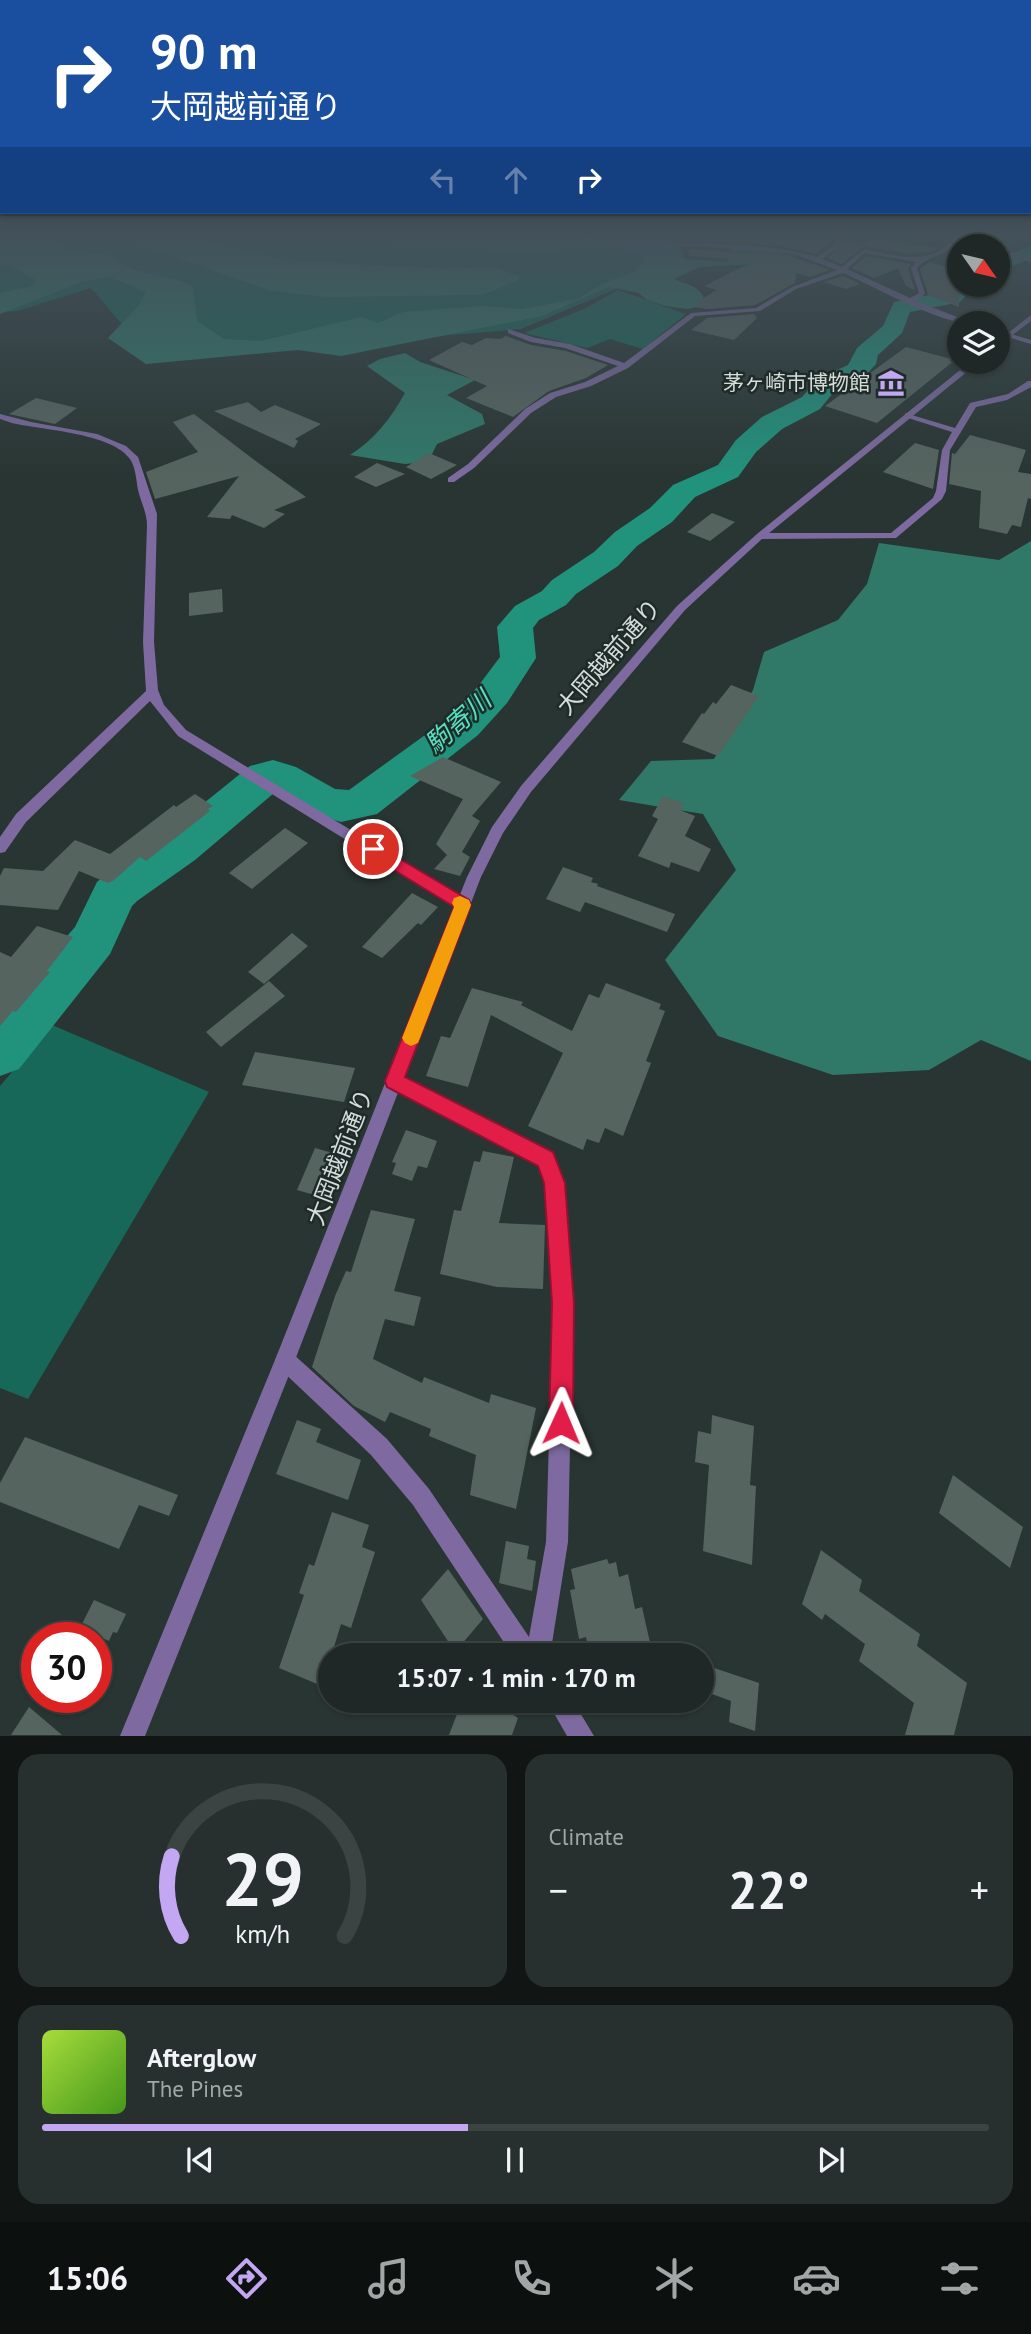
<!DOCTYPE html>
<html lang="en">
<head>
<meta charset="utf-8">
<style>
  :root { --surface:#1f2826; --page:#27302e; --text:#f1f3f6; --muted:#a1a6a7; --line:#3c4443; --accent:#c3a7f2 }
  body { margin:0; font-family:"PT Sans","Noto Sans JP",sans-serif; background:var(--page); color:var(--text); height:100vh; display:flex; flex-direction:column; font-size:26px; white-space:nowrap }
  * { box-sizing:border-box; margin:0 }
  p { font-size:23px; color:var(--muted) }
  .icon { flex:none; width:38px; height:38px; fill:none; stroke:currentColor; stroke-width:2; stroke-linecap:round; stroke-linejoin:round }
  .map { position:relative; height:1736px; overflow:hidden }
  .details { display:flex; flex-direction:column; gap:18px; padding:18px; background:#111615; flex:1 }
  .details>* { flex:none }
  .hud { position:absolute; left:0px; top:0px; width:1032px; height:214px; box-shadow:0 2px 5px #0004,0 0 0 2px var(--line); background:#1a4fa0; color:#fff; overflow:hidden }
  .needle { width:46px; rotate:124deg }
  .controls { position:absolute; left:947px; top:234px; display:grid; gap:14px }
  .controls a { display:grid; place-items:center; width:63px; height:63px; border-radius:50%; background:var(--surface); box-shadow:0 2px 5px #0004,0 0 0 2px var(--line); font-size:35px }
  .speed { position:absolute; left:21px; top:1622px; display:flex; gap:14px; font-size:35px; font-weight:700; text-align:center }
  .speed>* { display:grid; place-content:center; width:91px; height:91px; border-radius:50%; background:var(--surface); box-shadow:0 2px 5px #0004,0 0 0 2px var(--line); line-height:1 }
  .speed .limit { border:10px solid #d22; background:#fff; color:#111 }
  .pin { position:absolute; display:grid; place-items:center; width:60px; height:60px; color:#fff; margin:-30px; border:4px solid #fff; border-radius:50%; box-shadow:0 2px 7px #0007 }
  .me { position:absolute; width:77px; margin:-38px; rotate:1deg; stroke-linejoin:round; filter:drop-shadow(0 0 5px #0008) }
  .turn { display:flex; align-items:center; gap:24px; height:147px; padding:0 35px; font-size:32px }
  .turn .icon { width:91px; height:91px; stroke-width:2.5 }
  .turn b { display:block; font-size:49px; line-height:60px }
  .lanes { display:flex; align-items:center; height:66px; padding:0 35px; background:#0003; justify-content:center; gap:35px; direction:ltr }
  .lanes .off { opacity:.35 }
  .big { font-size:52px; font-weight:700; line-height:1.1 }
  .details .card { flex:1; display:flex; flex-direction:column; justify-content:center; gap:10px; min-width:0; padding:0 24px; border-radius:21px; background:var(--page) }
  .details .dial { align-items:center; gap:0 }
  .dial svg { height:182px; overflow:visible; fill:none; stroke:var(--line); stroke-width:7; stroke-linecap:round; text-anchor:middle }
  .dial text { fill:var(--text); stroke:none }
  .song { display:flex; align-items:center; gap:21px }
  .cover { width:84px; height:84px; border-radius:10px; background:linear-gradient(135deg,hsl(80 70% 55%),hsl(100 70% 35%)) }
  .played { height:7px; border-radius:4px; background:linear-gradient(90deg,var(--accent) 45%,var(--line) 45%) }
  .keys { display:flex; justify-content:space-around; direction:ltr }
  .heat { display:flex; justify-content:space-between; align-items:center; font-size:38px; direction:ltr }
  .details .tiles { flex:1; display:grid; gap:18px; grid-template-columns:1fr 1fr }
  .card:last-child { grid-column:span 2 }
  .trip { position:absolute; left:318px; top:1643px; width:396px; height:70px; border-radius:35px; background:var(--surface); box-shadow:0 2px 5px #0004,0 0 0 2px var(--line); font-weight:700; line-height:70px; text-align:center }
  .menu { display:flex; height:112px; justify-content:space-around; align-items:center; background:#0c100f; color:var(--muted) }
  .menu .icon { width:49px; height:49px }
  .menu .active { color:var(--accent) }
  .menu b { font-size:32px; color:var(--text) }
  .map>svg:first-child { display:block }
  .green { fill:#176858 }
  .forest { fill:#307969 }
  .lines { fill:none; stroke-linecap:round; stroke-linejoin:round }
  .river { fill:#21937d; fill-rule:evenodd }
  .building { fill:#566460 }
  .minor { fill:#7e6aa0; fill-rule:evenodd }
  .tertiary { fill:#7e6aa0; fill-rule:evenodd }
  .route { fill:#e11d48; stroke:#92132f; stroke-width:2 }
  .slow { fill:#f59e0b }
  .labels { text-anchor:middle; stroke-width:5; stroke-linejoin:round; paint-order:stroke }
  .far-poi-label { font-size:21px; fill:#d5dddb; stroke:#1f2b28; text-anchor:end }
  .street-label { font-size:24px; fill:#d5dddb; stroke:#1f2b28 }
  .water-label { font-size:26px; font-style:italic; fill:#57e0c2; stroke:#1f2b28 }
</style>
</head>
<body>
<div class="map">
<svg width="1031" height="1736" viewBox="0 0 1031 1736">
  <rect width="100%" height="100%" fill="#293532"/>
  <!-- green -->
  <path class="green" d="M0,236H432L661,248V270L521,329L427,337L184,348L132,336L91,288L17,311L0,312Z
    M618,290L686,314L643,349L610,339L587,348L524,333L584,309Z
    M52,1025L209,1092L28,1399L0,1388V1086Z"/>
  <!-- forest -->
  <path class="forest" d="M0,236C29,236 48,229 69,253L109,254L131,269L184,282L193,287L197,321L224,339L261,341L362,317L378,323L403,312L482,306L522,309L578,299L604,283L635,271L645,258L636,251L607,249L520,251L418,248L345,236H678L684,259L728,262L730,248L797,255L755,264L700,267L674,279C687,285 700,285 705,301L697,307L687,309L666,306L647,300L639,293L609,287L542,316L341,356L298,350L146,364L108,338L139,305L146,292L110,277L81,282L0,314V293L33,286L36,280L8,265H0Z
    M122,236H198L225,246L284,260L446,269L492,267L519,276L517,281L482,295L327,297L272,291L131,242Z
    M405,353L420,362L475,380L447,395L482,414L485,424L437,444L428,462L405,464L350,455C374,440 391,418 405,393L367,366L380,359Z
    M1031,541V1061L981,1040L929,1070L833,1075L718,1036L665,960L736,870L703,814L619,800L651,761L714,759L753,690L764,652L838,620L867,584L879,543L999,560Z"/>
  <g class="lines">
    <!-- river -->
    <path class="river" d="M1031,246V258L998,272V258Z
      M959,280V285H976L960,302L910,312L902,333L878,355L876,364L866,375L837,388L820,409L782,429L756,452L738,477L695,497L672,522L637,546L618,566L576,594L566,605L539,620L533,628L536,658L507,703L478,735L377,814L341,822L305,811L274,793L195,860L137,901L132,906L110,954L19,1069L0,1076V1013L75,927L97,882L105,875L163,836L250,766L273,760L296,767L335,789L349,790L450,717L479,685L500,657L497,627L515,606L542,591L552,580L594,552L615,532L650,508L673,485L718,465L736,440L762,417L802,397L819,378L848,365L857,348L883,326L894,302L945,292Z"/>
  </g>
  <!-- building -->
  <path class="building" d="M691,236H824L822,239L833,240L816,254L775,245L691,241Z
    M870,237L876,239L939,248L931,252L909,254L865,246L842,264L827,258L844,242L864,244Z
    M689,249L793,257L830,270L810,277L796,273L795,283L755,305L707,309L695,307L699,304L696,303L716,290L704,286L757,260L688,256Z
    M866,256L911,264L908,269L915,290L906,286L898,268L874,278L852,268Z
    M929,262L959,271V307L928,295L920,269Z
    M843,276L860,284L846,289L824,282Z
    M754,314L757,318L734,340L691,330L707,318Z
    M506,336L531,345L566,351L608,365L586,378L549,391L513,417L466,398L487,386L429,360L462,342L472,345L486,338L500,339Z
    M906,347L955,360L877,423L825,406Z
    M36,398L77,408L55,424L9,414Z
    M248,402L261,412L275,405L321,424L295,439L298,441L294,448L214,411Z
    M194,414L257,462L306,497L274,510L285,514L264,528L232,515L230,519L207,517L239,476L155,499L146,472L198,452L173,422Z
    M970,435L1026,450L1018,472L1031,474V499L1028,498L1021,527L1012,525L1007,534L979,528L981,491L949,484L952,453L955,454Z
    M915,443L939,450L933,489L883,472Z
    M429,453L457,465L431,479L406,467Z
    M377,463L405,474L376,487L354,477Z
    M712,513L735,522L710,541L687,532Z
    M222,589L223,612L189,616V593Z
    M731,685L759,696L718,756L682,742L702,713L704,714L713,702L716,704Z
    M443,757L501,782L472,816L480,821L462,852L470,857L460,876L434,869L447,855L436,844L463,799L410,776Z
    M195,794L213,806L208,809L210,811L146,861L140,857L113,881L108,883L79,871L58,910L0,905V876L4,868L43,871L75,840L110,854L174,805L176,807Z
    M663,796L684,803L680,810L695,816L685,836L711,849L699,872L671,862L669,868L638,856L658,819L652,816Z
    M285,828L308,843L252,889L229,873Z
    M563,867L593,878L591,882L598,884L597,886L675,914L667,932L585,902L580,912L546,899Z
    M412,893L438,907L421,925L418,923L382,958L362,947Z
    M37,926L73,937L47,971L50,972L16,1012L13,1011L0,1026V952L11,957Z
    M292,933L308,946L264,984L248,972Z
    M269,981L285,996L221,1047L206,1032Z
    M606,983L661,1004L659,1009L665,1011L646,1061L651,1063L623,1136L605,1128L599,1143L587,1139L583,1150L528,1126L563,1053L491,1015L468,1087L426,1076L441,1036L450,1038L472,988L523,1002L521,1005L572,1031L589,994L599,998Z
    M255,1052L355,1068L344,1102L242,1085Z
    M406,1130L437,1141L427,1168L418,1166L412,1181L392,1174L396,1163L392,1162Z
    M315,1148L336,1154L318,1196L297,1190Z
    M483,1151L514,1157L499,1223L545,1225L543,1289L497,1287L440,1274L454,1210L461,1211L474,1161L480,1162Z
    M371,1210L415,1219L394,1291L421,1297L414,1326L385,1319L373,1359L422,1383L424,1377L489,1403L491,1394L536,1408L516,1509L470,1495L476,1455L429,1436L431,1429L390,1412L385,1422L354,1406L312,1367L335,1296L346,1271L351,1272Z
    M712,1415L754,1426L750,1485L756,1486L752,1565L703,1551L709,1465L695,1462L698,1431L711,1434Z
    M297,1420L321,1429L316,1442L361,1460L348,1500L276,1474Z
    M25,1437L178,1495L169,1516L139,1505L119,1549L0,1502V1483Z
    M953,1475L1023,1527L1010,1568L939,1513Z
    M332,1512L369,1525L362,1547L375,1552L351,1628L341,1624L322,1686L279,1668L304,1595L299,1593L309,1564L314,1566Z
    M506,1541L529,1546L527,1559L536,1561L532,1591L499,1583Z
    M821,1550L862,1580L859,1591L920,1634L917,1646L967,1683L954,1735H905L914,1703L859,1661L865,1644L825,1614L822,1620L802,1604Z
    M607,1559L609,1564L616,1562L619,1577L628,1574L635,1609L642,1607L653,1656H590L586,1637L579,1639L570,1590L575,1589L571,1569Z
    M448,1569L483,1619L455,1652L421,1600Z
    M94,1600L126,1614L117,1633L113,1632L109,1641L80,1628Z
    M714,1668L759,1683L755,1731L729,1722L731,1701L712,1694Z
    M462,1701H493L518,1718L512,1735H449Z
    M29,1707L62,1735H11Z"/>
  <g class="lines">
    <!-- minor -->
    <path class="minor" d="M556,236C585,236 613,241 642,242C700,245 761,240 817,257L833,246L839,236H845L837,248L822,259L842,267L864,249C889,254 931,267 949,242L935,239L876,236H938L951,239L953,236H959L956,240L979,247L954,243C945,256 929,255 917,268L925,294L916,301L975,324C939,324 878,288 843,273L796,289L760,311L695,316L628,368L591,386L556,397L531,413L474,468L454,482H448V478L468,464L525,409L550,393L585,382L618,366L565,348L531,342L508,333V329L536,338L570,344L624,363L691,313L756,308L792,287L837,270L794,254L698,246H641ZM865,253L916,262L911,268L919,293L910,298L847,269Z
      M998,250L1031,258V262L998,254Z
      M998,330L1031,340V344L998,334Z
      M1028,381H1031V387L1007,400L976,407L950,450L946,491L942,499L896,538L760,539L755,536L760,533H891L933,498L936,491L942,450L952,432L905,417V413L955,428L970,403L1008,394Z
      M0,414L31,422L97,434L126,446L138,457L157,514L154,642L158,690L164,705L186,730L468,901L470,905L468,909H458L178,736L150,701L26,822L5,852L0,853V837L16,814L146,691L143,642L147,526C147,512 141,503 138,490C136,480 136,468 130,459C112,433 42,430 12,423L0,419Z
      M394,1073L552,1153L564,1183L573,1303L568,1542L550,1656H513L413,1505L371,1455L278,1367L275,1360L278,1353L285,1350L292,1353L387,1439L429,1489L529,1637L546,1542L553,1303L546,1183L539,1165L388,1086L386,1081L388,1076Z
      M547,1701H573L594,1736H567Z"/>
    <!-- tertiary -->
    <path class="tertiary" d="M1031,315V321L998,346V341Z
      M970,362H979L763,538L685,610L531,792L503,833L481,877L295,1360L145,1736H120L275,1360L467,877L492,827L521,786L677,606L757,534Z"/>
  </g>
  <!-- sky -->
  <linearGradient id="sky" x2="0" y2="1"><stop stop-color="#171d1c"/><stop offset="0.49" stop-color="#43515a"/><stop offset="1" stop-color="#43515a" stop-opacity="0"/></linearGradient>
  <rect width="1031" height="479" fill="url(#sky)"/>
  <!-- route -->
  <path class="route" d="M373,843L469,900L471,905L405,1077L553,1152L565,1183L574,1303L573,1423L569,1432L561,1435L552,1432L549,1423L552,1303L544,1183L538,1166L387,1087L385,1081L454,907L368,854L365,849Z"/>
  <!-- slow -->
  <path class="slow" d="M460,896L469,900L471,905L420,1038L418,1043L411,1046L405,1043L402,1038L454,907L452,903L454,898Z"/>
  <!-- icons -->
  <defs>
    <symbol id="museum-bare" viewBox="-9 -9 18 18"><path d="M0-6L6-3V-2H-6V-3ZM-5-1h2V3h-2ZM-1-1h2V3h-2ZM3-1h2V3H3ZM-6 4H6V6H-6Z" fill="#c3a7f2" stroke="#1f2b28" stroke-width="2.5" paint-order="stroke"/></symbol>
  </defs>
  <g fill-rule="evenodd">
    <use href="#museum-bare" x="872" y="364" width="38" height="38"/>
  </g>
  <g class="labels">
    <!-- far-poi labels -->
    <g class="far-poi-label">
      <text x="870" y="390">茅ヶ崎市博物館</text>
    </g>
    <!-- street labels -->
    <g class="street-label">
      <text transform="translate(609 657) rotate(-49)" y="8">大岡越前通り</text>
      <text transform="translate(340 1157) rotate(-69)" y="8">大岡越前通り</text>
    </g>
    <!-- water labels -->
    <g class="water-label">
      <text transform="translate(458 722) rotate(-42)" y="9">駒寄川</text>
    </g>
  </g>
</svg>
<div class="controls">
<a><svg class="needle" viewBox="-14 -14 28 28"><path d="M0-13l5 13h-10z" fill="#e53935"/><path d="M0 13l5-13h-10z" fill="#a1a6a7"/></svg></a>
<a><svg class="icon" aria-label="layers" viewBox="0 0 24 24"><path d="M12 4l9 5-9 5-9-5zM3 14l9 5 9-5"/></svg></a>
</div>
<div class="speed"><div class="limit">30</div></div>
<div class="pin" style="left:373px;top:849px;background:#d93025"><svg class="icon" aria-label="arrive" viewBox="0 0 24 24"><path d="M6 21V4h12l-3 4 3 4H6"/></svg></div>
<svg class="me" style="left:561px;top:1423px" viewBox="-20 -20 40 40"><path d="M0-17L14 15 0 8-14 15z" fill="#e11d48" stroke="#fff" stroke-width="4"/></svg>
<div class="trip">15:07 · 1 min · 170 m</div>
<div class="hud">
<div class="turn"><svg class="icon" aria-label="right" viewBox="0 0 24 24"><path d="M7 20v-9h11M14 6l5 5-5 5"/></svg><div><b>90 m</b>大岡越前通り</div></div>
<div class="lanes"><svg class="icon off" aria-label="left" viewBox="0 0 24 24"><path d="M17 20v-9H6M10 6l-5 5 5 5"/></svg><svg class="icon off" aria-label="ahead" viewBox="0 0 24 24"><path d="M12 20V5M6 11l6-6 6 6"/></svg><svg class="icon" aria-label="right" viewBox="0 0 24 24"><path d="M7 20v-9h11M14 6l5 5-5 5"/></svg></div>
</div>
</div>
<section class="details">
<div class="tiles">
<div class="card dial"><svg viewBox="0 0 100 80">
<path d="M14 69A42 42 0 1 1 86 69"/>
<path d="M14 69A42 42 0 0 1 10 34" stroke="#c3a7f2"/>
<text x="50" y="56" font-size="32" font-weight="700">29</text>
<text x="50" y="72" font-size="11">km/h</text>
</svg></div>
<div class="card"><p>Climate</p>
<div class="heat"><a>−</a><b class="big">22°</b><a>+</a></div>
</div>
<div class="card">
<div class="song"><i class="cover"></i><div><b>Afterglow</b><p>The Pines</p></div></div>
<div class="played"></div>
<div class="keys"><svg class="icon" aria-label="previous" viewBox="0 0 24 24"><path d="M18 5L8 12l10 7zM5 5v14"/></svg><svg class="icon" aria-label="pause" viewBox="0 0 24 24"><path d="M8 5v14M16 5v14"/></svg><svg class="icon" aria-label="next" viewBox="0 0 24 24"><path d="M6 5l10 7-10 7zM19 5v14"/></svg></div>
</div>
</div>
</section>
<nav class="menu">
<b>15:06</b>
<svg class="icon active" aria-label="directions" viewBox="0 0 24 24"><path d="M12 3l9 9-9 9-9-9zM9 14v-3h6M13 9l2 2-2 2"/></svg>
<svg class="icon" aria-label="music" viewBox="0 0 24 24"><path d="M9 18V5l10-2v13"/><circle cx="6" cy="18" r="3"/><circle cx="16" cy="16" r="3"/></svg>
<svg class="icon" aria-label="phone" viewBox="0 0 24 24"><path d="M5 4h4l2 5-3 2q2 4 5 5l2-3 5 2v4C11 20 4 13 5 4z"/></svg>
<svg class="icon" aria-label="climate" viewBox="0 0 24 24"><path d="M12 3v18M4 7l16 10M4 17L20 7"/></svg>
<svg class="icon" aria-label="car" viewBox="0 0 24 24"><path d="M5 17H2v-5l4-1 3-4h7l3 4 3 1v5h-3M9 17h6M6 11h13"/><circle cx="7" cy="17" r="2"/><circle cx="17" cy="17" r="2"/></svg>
<svg class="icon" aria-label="filters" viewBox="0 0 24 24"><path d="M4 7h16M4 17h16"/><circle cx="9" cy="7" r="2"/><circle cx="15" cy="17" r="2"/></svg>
</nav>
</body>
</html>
